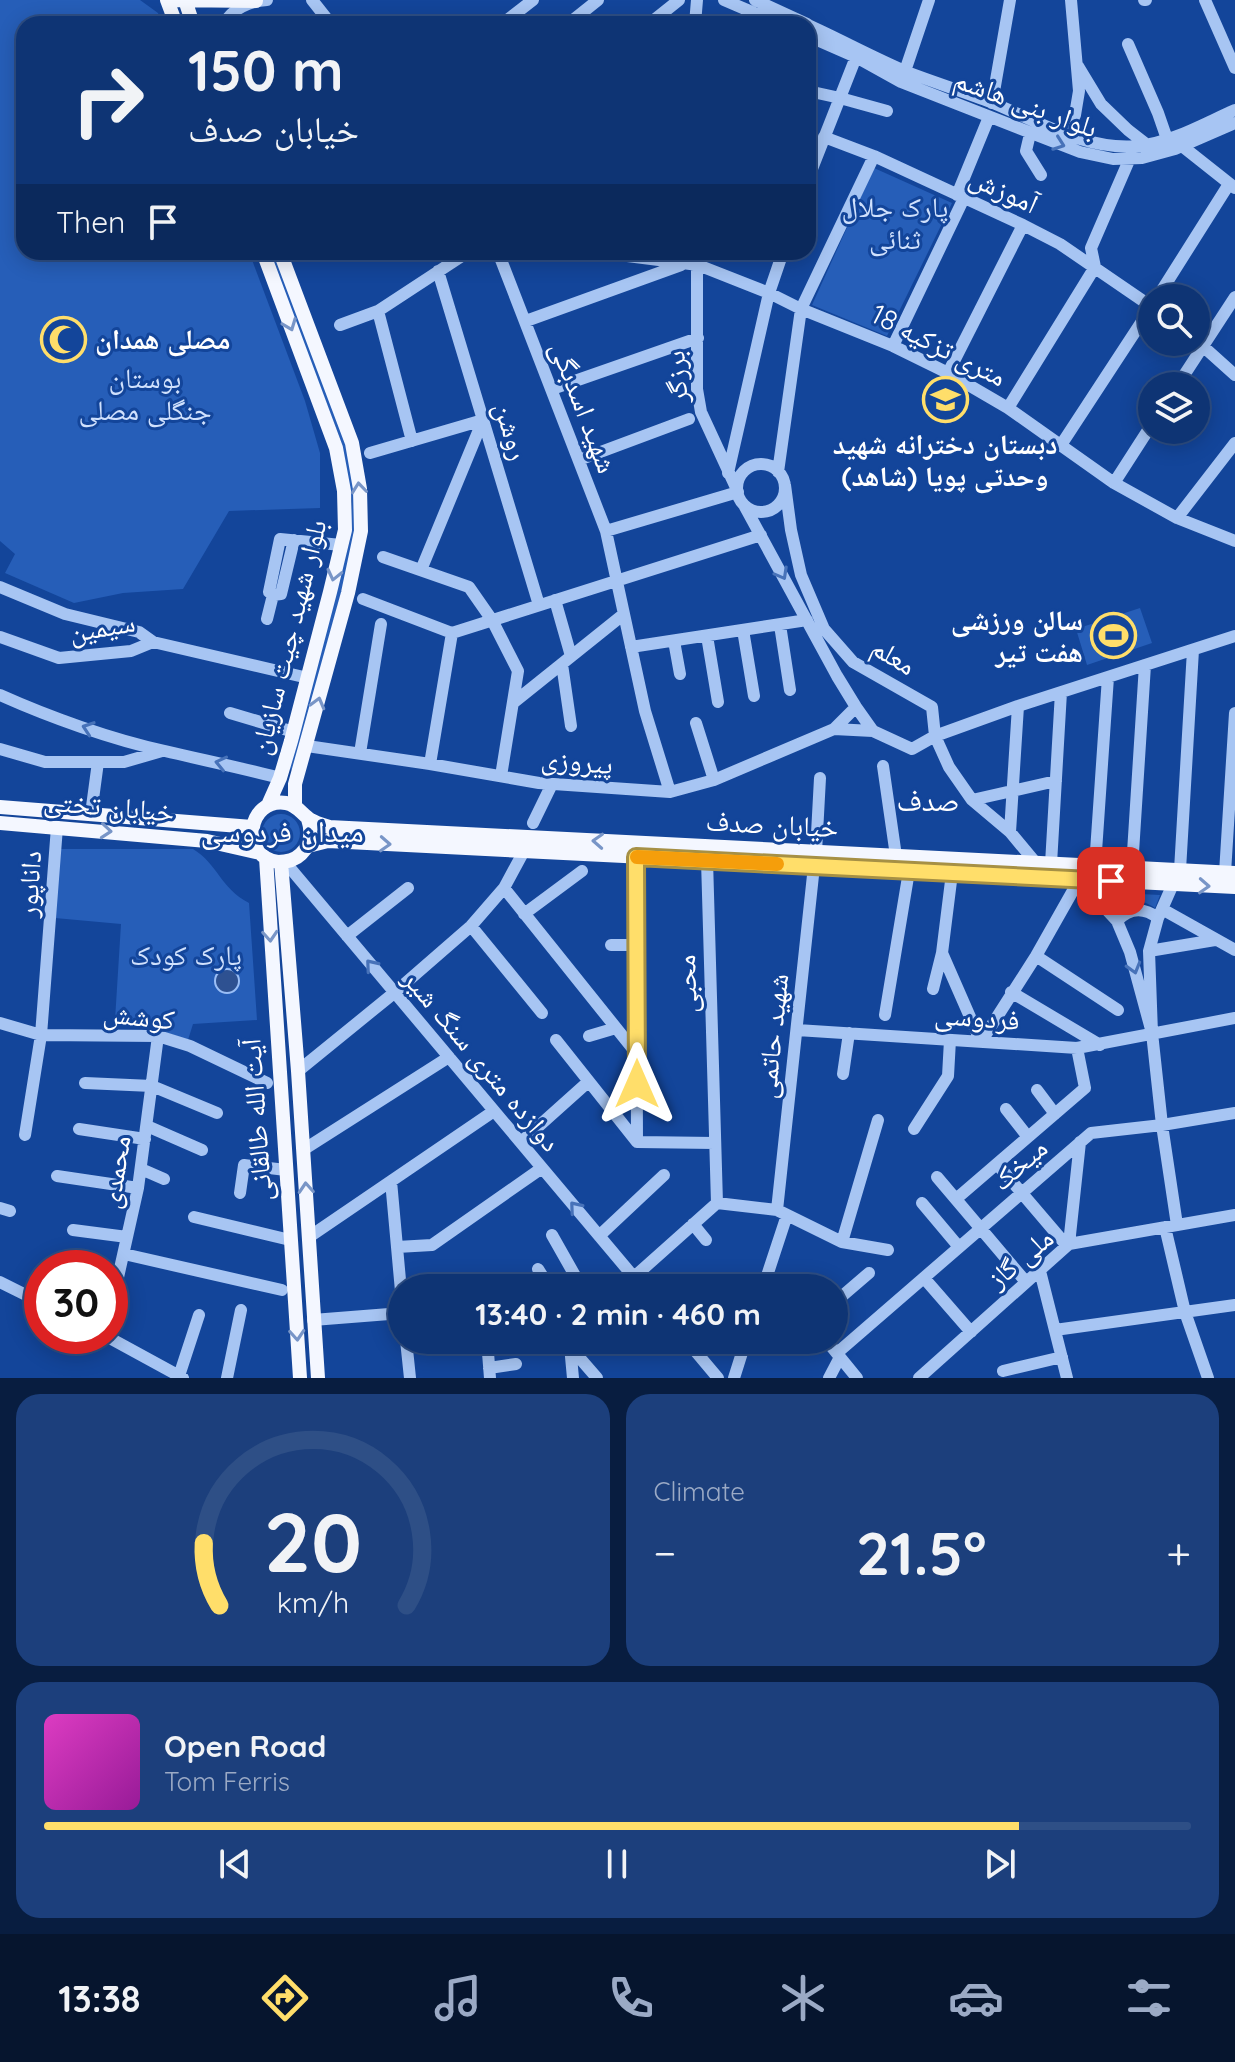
<!DOCTYPE html>
<html lang="en">
<head>
<meta charset="utf-8">
<style>
  :root { --surface:#0e3474; --page:#1c3f7c; --text:#f1f3f6; --muted:#9baac5; --line:#2e4f86; --accent:#ffde6a }
  body { margin:0; font-family:Quicksand,"Noto Naskh Arabic",sans-serif; background:var(--page); color:var(--text); height:100vh; display:flex; flex-direction:column; font-size:30px; white-space:nowrap }
  * { box-sizing:border-box; margin:0 }
  p { font-size:26px; color:var(--muted) }
  .icon { flex:none; width:44px; height:44px; fill:none; stroke:currentColor; stroke-width:2; stroke-linecap:round; stroke-linejoin:round }
  .map { position:relative; height:1378px; overflow:hidden }
  .sheet { display:flex; flex-direction:column; gap:16px; padding:16px; background:#081d40; flex:1 }
  .sheet>* { flex:none }
  .top-card { position:absolute; left:16px; top:16px; width:800px; height:244px; border-radius:24px; box-shadow:0 4px 20px #0003,0 0 0 2px var(--line); background:#0e3474; color:var(--text); overflow:hidden }
  .tools { position:absolute; left:1138px; top:284px; display:grid; gap:16px }
  .tools a { display:grid; place-items:center; width:72px; height:72px; border-radius:50%; background:var(--surface); box-shadow:0 4px 20px #0003,0 0 0 2px var(--line); font-size:40px }
  .speed { position:absolute; left:24px; top:1250px; display:flex; gap:16px; font-size:40px; font-weight:700; text-align:center }
  .speed>* { display:grid; place-content:center; width:104px; height:104px; border-radius:50%; background:var(--surface); box-shadow:0 4px 20px #0003,0 0 0 2px var(--line); line-height:1 }
  .speed .limit { border:12px solid #d22; background:#fff; color:#111 }
  .pin { position:absolute; display:grid; place-items:center; width:68px; height:68px; color:#fff; margin:-34px; border-radius:16px; box-shadow:0 4px 12px #0006 }
  .me { position:absolute; width:88px; margin:-44px; rotate:0deg; stroke-linejoin:round; filter:drop-shadow(0 0 6px #0008) }
  .turn { display:flex; align-items:center; gap:28px; height:168px; padding:0 40px; font-size:36px }
  .turn .icon { width:104px; height:104px; stroke-width:2.5 }
  .turn b { display:block; font-size:56px; line-height:68px }
  .then { display:flex; align-items:center; height:76px; padding:0 40px; background:#0003; gap:16px; font-size:30px }
  .big { font-size:60px; font-weight:700; line-height:1.1 }
  .sheet .card { flex:1; display:flex; flex-direction:column; justify-content:center; gap:12px; min-width:0; padding:0 28px; border-radius:24px; background:var(--page) }
  .sheet .dial { align-items:center; gap:0 }
  .dial svg { height:208px; overflow:visible; fill:none; stroke:var(--line); stroke-width:7; stroke-linecap:round; text-anchor:middle }
  .dial text { fill:var(--text); stroke:none }
  .song { display:flex; align-items:center; gap:24px }
  .cover { width:96px; height:96px; border-radius:12px; background:linear-gradient(135deg,hsl(310 70% 55%),hsl(300 70% 35%)) }
  .played { height:8px; border-radius:4px; background:linear-gradient(90deg,var(--accent) 85%,var(--line) 85%) }
  .keys { display:flex; justify-content:space-around; direction:ltr }
  .heat { display:flex; justify-content:space-between; align-items:center; font-size:44px; direction:ltr }
  .sheet .tiles { flex:1; display:grid; gap:16px; grid-template-columns:1fr 1fr }
  .card:last-child { grid-column:span 2 }
  .trip { position:absolute; left:388px; top:1274px; width:460px; height:80px; border-radius:40px; background:var(--surface); box-shadow:0 4px 20px #0003,0 0 0 2px var(--line); font-weight:700; line-height:80px; text-align:center }
  .tab-bar { display:flex; height:128px; justify-content:space-around; align-items:center; background:#06152e; color:var(--muted) }
  .tab-bar .icon { width:56px; height:56px }
  .tab-bar .active { color:var(--accent) }
  .tab-bar b { font-size:36px; color:var(--text) }
  .map>svg:first-child { display:block }
  .green { fill:#265eb8 }
  .water { fill:#2e5191; stroke:#9abef6; stroke-width:2 }
  .lines { fill:none; stroke-linecap:round; stroke-linejoin:round }
  .minor { stroke:#a7c5f3; stroke-width:12 }
  .major { stroke:#f4f7ff; stroke-width:14 }
  .oneway { stroke:#4772b9 }
  .oneway2 { stroke:#7895c7 }
  .route-casing { stroke:#a69045; stroke-width:20 }
  .route { stroke:#ffde6a; stroke-width:14 }
  .slow { stroke:#f59e0b; stroke-width:14 }
  .labels { text-anchor:middle; stroke-width:6; stroke-linejoin:round; paint-order:stroke }
  .street-label { font-size:28px; fill:#fff; stroke:#13459a }
  .park-label { font-size:28px; fill:#d0e1fd; stroke:#13459a }
  .poi-label { font-size:28px; font-weight:bold; fill:#fff; stroke:#13459a; text-anchor:start }
  .neighbourhood-label { font-size:30px; fill:#fff; stroke:#13459a }
</style>
</head>
<body>
<div class="map">
<svg width="1235" height="1378" viewBox="0 0 1235 1378">
  <rect width="100%" height="100%" fill="#13459a"/>
  <!-- green -->
  <path class="green" d="M0,0H140L158,13L162,24H24V252H249L305,401L320,453V508L229,511L183,589L123,593L74,603L5,573L15,554L0,541Z
    M874,168L952,203L887,336L812,305Z
    M269,252H275L344,429L355,484V532L350,560L293,770L288,769L350,540L352,501L342,444Z
    M1140,608L1152,643L1087,665L1076,629Z
    M262 833a19 19 0 1 1 38 0a19 19 0 1 1-38 0Z
    M60,849H193C218,864 220,888 249,903L257,1020L193,1024L188,1040L150,1027L120,1026L115,1020L121,924L55,918Z
    M1100,892L1160,895L1155,908C1140,898 1130,899 1116,910Z"/>
  <!-- water -->
  <path class="water" d="M215 981a12 12 0 1 1 24 0a12 12 0 1 1-24 0Z"/>
  <g class="lines">
    <!-- minor -->
    <path class="minor" d="M312,0L331,24
      M724,0L780,24
      M755,0L807,24
      M1144,0H1146
      M1205,0L1235,68
      M224,24C231,9 251,1 267,0
      M502,24L533,0
      M568,24L598,0
      M649,24L679,0
      M695,24L697,0
      M808,25C841,40 874,58 907,72C936,83 965,92 993,103C1039,122 1087,151 1138,146C1171,143 1205,123 1235,110
      M808,36L856,57L901,82L1080,152L1113,159L1142,158L1175,149L1235,123
      M1128,44L1158,113L1167,139
      M1078,66L1101,104L1128,130L1146,144
      M903,77L929,0
      M808,91L840,98L887,111
      M992,103L1010,0
      M1065,133L1075,115L1079,91L1071,0
      M1030,134L1026,151L1041,175
      M824,137L874,156L1023,225L1060,244L1152,307
      M1182,146L1235,188
      M808,179L856,57
      M957,195L989,117
      M498,252L606,531L645,711L670,792
      M596,252L698,265L769,293L801,309L893,346L948,373L1008,408L1114,483L1177,518L1235,541
      M438,271L539,605
      M1157,298L1229,184
      M378,311L412,441
      M526,321L681,265
      M340,325L378,311L468,252
      M1196,340L1235,375
      M893,346L964,198
      M948,373L1023,225
      M1177,386L1235,297
      M552,389L698,338
      M1008,408L1095,267L1091,248L1130,158
      M1061,445L1152,306
      M370,453L483,420
      M579,460L689,419
      M737 488a24 24 0 1 1 48 0a24 24 0 1 1-48 0Z
      M778,472L801,309L874,156
      M728,473L769,293L783,252
      M1114,483L1152,424
      M785,485L791,530L801,575L824,629L853,662L932,707L935,736L949,767L972,800L1010,832L1036,863
      M744,505L837,676L856,707L873,731L912,749L935,736L1018,706L1235,636
      M1177,518L1235,443
      M606,531L738,492L701,412L697,389V252
      M383,557L469,587L492,620L518,671L501,776
      M421,570L483,420
      M0,587L65,614L139,632L153,642
      M273,595L281,594L294,540
      M363,599L452,633L761,535
      M555,600L571,656
      M267,619L273,595L269,592L280,539L341,545
      M780,625L790,690
      M743,630L754,696
      M707,636L718,702
      M0,637L59,658L131,651L153,642L308,678
      M674,641L680,674
      M631,647L807,620
      M562,664L571,726
      M0,695C49,717 113,740 165,751C203,760 242,768 280,778
      M513,703L624,614
      M230,713L294,732
      M696,723L714,780
      M834,729L873,731
      M307,746L430,764L539,783L670,792L714,780L834,729L856,707
      M0,749L45,762H124L162,751
      M360,753L381,624
      M430,764L452,633
      M883,766L896,856
      M972,800L1056,781
      M91,814L98,762
      M533,823L552,784
      M1010,832L1018,706
      M816,852L820,778
      M636,857L637,1142
      M707,860L717,1203
      M285,862L643,1288
      M1051,864L1061,692
      M1095,866L1108,677
      M1132,868L1145,665
      M1180,870L1193,650
      M952,873L942,953L981,1042
      M1225,873L1235,713
      M1173,884L1158,918L1149,951L1152,1033L1162,1125L1177,1225
      M504,888L637,1054
      M1162,909L1235,950
      M524,914L582,871
      M1117,921C1129,908 1144,907 1158,918
      M471,926L542,1013
      M347,936L408,888
      M611,945H637
      M1149,951L1215,940
      M1036,956L1118,1010
      M933,989L942,953
      M1011,992L1100,1045
      M885,1015L909,871
      M0,1023L41,1035L158,1036L190,1046L267,1083
      M797,1030L1077,1048L1235,1018
      M589,1036L616,1028
      M556,1040L637,1142L715,1143
      M981,1042L1036,956L1079,880L1117,921L1130,952L1152,1033
      M298,1071L394,993L471,926L504,888L524,851
      M843,1074L849,1033
      M85,1083L152,1086L217,1113
      M1037,1090L1055,1114
      M1006,1109L1028,1137
      M147,1126L202,1150
      M79,1129L145,1139
      M914,1129L948,1076L950,1040
      M25,1135L41,1035L57,827
      M521,1142L588,1082
      M303,1150L449,1057
      M997,1164L1067,1246
      M141,1169L164,1179
      M57,1176L138,1188
      M937,1177L1026,1282
      M391,1181L402,1302
      M240,1193L244,1165L286,1170
      M956,1199L1085,1088L1077,1048
      M717,1203L777,1210L842,1242L888,1250
      M922,1203L959,1247
      M0,1208L10,1211
      M777,1210L814,866
      M194,1217L290,1240
      M693,1224L706,1240
      M1165,1227L1185,1312L1208,1378
      M73,1230L127,1237
      M552,1235L582,1288
      M599,1236L664,1175
      M309,1237L494,1111
      M842,1242L878,1120
      M1069,1244L1080,1142
      M397,1247L432,1245L542,1168
      M124,1254L282,1290
      M538,1269L550,1288
      M1040,1271L1067,1378
      M634,1277L717,1203
      M924,1278L971,1332
      M0,1282L42,1303
      M726,1288L734,1281
      M763,1288L787,1215
      M834,1303L869,1273
      M110,1313L138,1188L158,1036
      M313,1320L402,1313
      M1055,1330L1235,1305
      M106,1336L183,1378
      M406,1340L410,1378
      M487,1340L490,1378
      M564,1340L597,1378
      M686,1340L718,1378
      M826,1340L857,1378
      M570,1346L573,1378
      M837,1353L1091,1133L1162,1125L1235,1113
      M489,1368L516,1364
      M1003,1371L1062,1357
      M179,1376L199,1315
      M227,1378L241,1310
      M734,1378L746,1340
      M829,1378L840,1357
      M919,1378L1069,1244L1235,1215"/>
    <!-- major -->
    <path class="major" d="M167,0L256,1
      M167,0L176,24
      M185,0L193,24
      M263,252L336,448L344,491L345,530L330,592L291,741L280,778L268,805
      M280,252L352,443L360,489L361,531L348,593L295,784V806
      M0,807L252,827
      M308,819C312,831 312,844 301,854C295,860 286,862 278,862C239,857 247,797 286,803C298,805 302,815 311,820C316,823 323,825 329,827L1235,873
      M0,823L207,841L260,853
      M308,846L328,841L1235,887
      M266,858L300,1378
      M281,862L298,1071L318,1378"/>
  </g>
  <!-- one-way arrows -->
  <defs><path id="oneway-chevron" d="M-2-3.5L2.5 0L-2 3.5" fill="none" stroke-width="1.6" stroke-linecap="round" stroke-linejoin="round" transform="scale(2)"/></defs>
  <g class="oneway">
    <use href="#oneway-chevron" transform="translate(1059 144) rotate(20)"/>
    <use href="#oneway-chevron" transform="translate(782 574) rotate(61)"/>
    <use href="#oneway-chevron" transform="translate(88 728) rotate(-161)"/>
    <use href="#oneway-chevron" transform="translate(221 763) rotate(-167)"/>
    <use href="#oneway-chevron" transform="translate(371 965) rotate(-130)"/>
    <use href="#oneway-chevron" transform="translate(1134 968) rotate(74)"/>
    <use href="#oneway-chevron" transform="translate(575 1207) rotate(-130)"/>
  </g>
  <g class="oneway2">
    <use href="#oneway-chevron" transform="translate(290 325) rotate(69)"/>
    <use href="#oneway-chevron" transform="translate(359 488) rotate(-96)"/>
    <use href="#oneway-chevron" transform="translate(334 575) rotate(103)"/>
    <use href="#oneway-chevron" transform="translate(318 703) rotate(-75)"/>
    <use href="#oneway-chevron" transform="translate(106 831) rotate(5)"/>
    <use href="#oneway-chevron" transform="translate(598 841) rotate(-177)"/>
    <use href="#oneway-chevron" transform="translate(385 844) rotate(3)"/>
    <use href="#oneway-chevron" transform="translate(1204 886) rotate(3)"/>
    <use href="#oneway-chevron" transform="translate(270 936) rotate(86)"/>
    <use href="#oneway-chevron" transform="translate(306 1188) rotate(-94)"/>
    <use href="#oneway-chevron" transform="translate(297 1335) rotate(86)"/>
  </g>
  <g class="lines">
    <defs>
      <path id="route" d="M637,1084L636,857L1111,881"/>
    </defs>
    <!-- route casing -->
    <use href="#route" class="route-casing"/>
    <!-- route -->
    <use href="#route" class="route"/>
    <!-- slow -->
    <path class="slow" d="M637,857L777,864"/>
  </g>
  <!-- icons -->
  <defs>
    <symbol id="mosque-ring" viewBox="-11 -11 22 22"><circle r="9.5" fill="#13459a" stroke="#ffde6a" stroke-width="1.5"/><path d="M3.5-4.9A6 6 0 1 0 3.5 4.9A5 5 0 1 1 3.5-4.9Z" fill="#ffde6a"/></symbol>
    <symbol id="school-ring" viewBox="-11 -11 22 22"><circle r="9.5" fill="#13459a" stroke="#ffde6a" stroke-width="1.5"/><path d="M0-5L7-2L0 1L-7-2ZM-4 1L0 2.5L4 1V4Q0 6-4 4Z" fill="#ffde6a"/></symbol>
    <symbol id="stadium-ring" viewBox="-11 -11 22 22"><circle r="9.5" fill="#13459a" stroke="#ffde6a" stroke-width="1.5"/><path d="M0-5a6.5 5 0 1 0 0 10a6.5 5 0 1 0 0-10ZM-3.5-1.8h7v3.6h-7Z" fill="#ffde6a"/></symbol>
  </defs>
  <g fill-rule="evenodd">
    <use href="#mosque-ring" x="38" y="314" width="51" height="51"/>
    <use href="#school-ring" x="920" y="374" width="51" height="51"/>
    <use href="#stadium-ring" x="1088" y="610" width="51" height="51"/>
  </g>
  <g class="labels">
    <!-- street labels -->
    <g class="street-label">
      <text transform="translate(1026 103) rotate(20)" y="10">بلوار بنی هاشم</text>
      <text transform="translate(1004 190) rotate(25)" y="10">آموزش</text>
      <text transform="translate(939 345) rotate(27)" y="10">18 متری تزکیه</text>
      <text transform="translate(676 377) rotate(-94)" y="10">برزگر</text>
      <text transform="translate(584 407) rotate(69)" y="10">شهید اسدبگی</text>
      <text transform="translate(512 431) rotate(73)" y="10">روشن</text>
      <text transform="translate(102 627) rotate(-10)" y="10">سیمین</text>
      <text transform="translate(288 637) rotate(-76)" y="10">بلوار شهید چیت سازیان</text>
      <text transform="translate(894 656) rotate(31)" y="10">معلم</text>
      <text transform="translate(577 761) rotate(5)" y="10">پیروزی</text>
      <text transform="translate(109 806) rotate(5)" y="10">خیابان تختی</text>
      <text transform="translate(772 824) rotate(3)" y="10">خیابان صدف</text>
      <text transform="translate(29 884) rotate(-86)" y="10">داناپور</text>
      <text transform="translate(686 984) rotate(-92)" y="10">محبی</text>
      <text transform="translate(139 1016) rotate(6)" y="10">کوشش</text>
      <text transform="translate(977 1017) rotate(4)" y="10">فردوسی</text>
      <text transform="translate(772 1036) rotate(-84)" y="10">شهید حاتمی</text>
      <text transform="translate(482 1060) rotate(50)" y="10">دوازده متری سنگ شیر</text>
      <text transform="translate(256 1120) rotate(-94)" y="10">آیت الله طالقانی</text>
      <text transform="translate(1019 1164) rotate(-41)" y="10">میخک</text>
      <text transform="translate(115 1172) rotate(-81)" y="10">محمدی</text>
      <text transform="translate(1020 1258) rotate(-40)" y="10">ملی گاز</text>
    </g>
    <!-- park labels -->
    <g class="park-label">
      <text x="895" y="217">پارک جلال<tspan x="895" dy="32">ثنائی</tspan></text>
      <text x="145" y="388">بوستان<tspan x="145" dy="32">جنگلی مصلی</tspan></text>
      <text x="186" y="965">پارک کودک</text>
    </g>
    <!-- poi labels -->
    <g class="poi-label">
      <text x="95" y="349">مصلی همدان</text>
      <text x="945" y="454" text-anchor="middle">دبستان دخترانه شهید<tspan x="945" dy="32">وحدتی پویا (شاهد)</tspan></text>
      <text x="1083" y="630" text-anchor="end">سالن ورزشی<tspan x="1083" dy="32">هفت تیر</tspan></text>
    </g>
    <!-- neighbourhood labels -->
    <g class="neighbourhood-label">
      <text x="928" y="811">صدف</text>
      <text x="282" y="842">میدان فردوسی</text>
    </g>
  </g>
</svg>
<div class="tools">
<a><svg class="icon" aria-label="search" viewBox="0 0 24 24"><circle cx="10" cy="10" r="6"/><path d="M15 15l6 6"/></svg></a>
<a><svg class="icon" aria-label="layers" viewBox="0 0 24 24"><path d="M12 4l9 5-9 5-9-5zM3 14l9 5 9-5"/></svg></a>
</div>
<div class="speed"><div class="limit">30</div></div>
<div class="pin" style="left:1111px;top:881px;background:#d93025"><svg class="icon" aria-label="arrive" viewBox="0 0 24 24"><path d="M6 21V4h12l-3 4 3 4H6"/></svg></div>
<svg class="me" style="left:637px;top:1084px" viewBox="-20 -20 40 40"><path d="M0-17L14 15 0 8-14 15z" fill="#ffde6a" stroke="#fff" stroke-width="4"/></svg>
<div class="trip">13:40 · 2 min · 460 m</div>
<div class="top-card">
<div class="turn"><svg class="icon" aria-label="right" viewBox="0 0 24 24"><path d="M7 20v-9h11M14 6l5 5-5 5"/></svg><div><b>150 m</b>خیابان صدف</div></div>
<div class="then">Then<svg class="icon" aria-label="arrive" viewBox="0 0 24 24"><path d="M6 21V4h12l-3 4 3 4H6"/></svg></div>
</div>
</div>
<section class="sheet">
<div class="tiles">
<div class="card dial"><svg viewBox="0 0 100 80">
<path d="M14 69A42 42 0 1 1 86 69"/>
<path d="M14 69A42 42 0 0 1 8 45" stroke="#ffde6a"/>
<text x="50" y="56" font-size="32" font-weight="700">20</text>
<text x="50" y="72" font-size="11">km/h</text>
</svg></div>
<div class="card"><p>Climate</p>
<div class="heat"><a>−</a><b class="big">21.5°</b><a>+</a></div>
</div>
<div class="card">
<div class="song"><i class="cover"></i><div><b>Open Road</b><p>Tom Ferris</p></div></div>
<div class="played"></div>
<div class="keys"><svg class="icon" aria-label="previous" viewBox="0 0 24 24"><path d="M18 5L8 12l10 7zM5 5v14"/></svg><svg class="icon" aria-label="pause" viewBox="0 0 24 24"><path d="M8 5v14M16 5v14"/></svg><svg class="icon" aria-label="next" viewBox="0 0 24 24"><path d="M6 5l10 7-10 7zM19 5v14"/></svg></div>
</div>
</div>
</section>
<nav class="tab-bar">
<b>13:38</b>
<svg class="icon active" aria-label="directions" viewBox="0 0 24 24"><path d="M12 3l9 9-9 9-9-9zM9 14v-3h6M13 9l2 2-2 2"/></svg>
<svg class="icon" aria-label="music" viewBox="0 0 24 24"><path d="M9 18V5l10-2v13"/><circle cx="6" cy="18" r="3"/><circle cx="16" cy="16" r="3"/></svg>
<svg class="icon" aria-label="phone" viewBox="0 0 24 24"><path d="M5 4h4l2 5-3 2q2 4 5 5l2-3 5 2v4C11 20 4 13 5 4z"/></svg>
<svg class="icon" aria-label="climate" viewBox="0 0 24 24"><path d="M12 3v18M4 7l16 10M4 17L20 7"/></svg>
<svg class="icon" aria-label="car" viewBox="0 0 24 24"><path d="M5 17H2v-5l4-1 3-4h7l3 4 3 1v5h-3M9 17h6M6 11h13"/><circle cx="7" cy="17" r="2"/><circle cx="17" cy="17" r="2"/></svg>
<svg class="icon" aria-label="filters" viewBox="0 0 24 24"><path d="M4 7h16M4 17h16"/><circle cx="9" cy="7" r="2"/><circle cx="15" cy="17" r="2"/></svg>
</nav>
</body>
</html>
